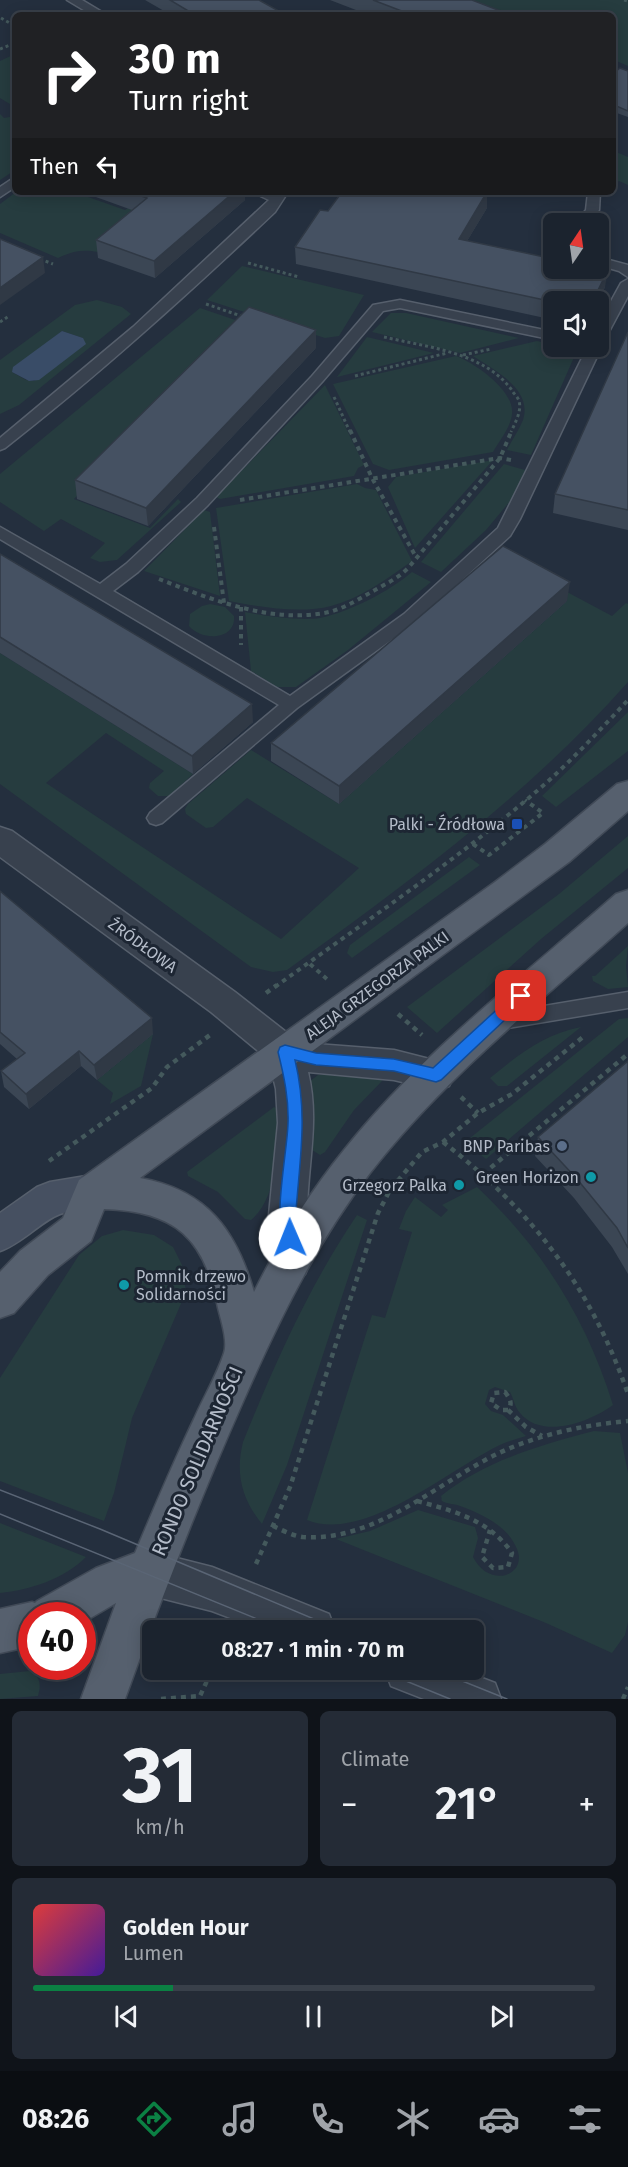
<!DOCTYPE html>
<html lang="en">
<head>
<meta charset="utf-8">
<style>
  :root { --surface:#1b232e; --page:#242b36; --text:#f1f3f6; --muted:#a0a4aa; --line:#39404a; --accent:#0b8043 }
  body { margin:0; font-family:"Fira Sans",sans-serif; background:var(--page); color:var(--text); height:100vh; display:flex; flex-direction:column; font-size:22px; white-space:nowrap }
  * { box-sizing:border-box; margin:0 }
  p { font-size:20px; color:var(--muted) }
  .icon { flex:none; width:33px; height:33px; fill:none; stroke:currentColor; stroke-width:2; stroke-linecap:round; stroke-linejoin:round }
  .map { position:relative; height:1699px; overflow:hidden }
  .sheet { display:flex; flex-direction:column; gap:12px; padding:12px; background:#0f1319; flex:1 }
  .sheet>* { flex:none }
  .hud { position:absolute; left:12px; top:12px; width:604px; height:183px; border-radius:9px; box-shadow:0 3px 15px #0003,0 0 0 2px var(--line); background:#202124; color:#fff; overflow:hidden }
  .needle { width:39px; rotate:13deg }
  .buttons { position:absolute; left:543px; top:213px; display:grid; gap:12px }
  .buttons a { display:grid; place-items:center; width:66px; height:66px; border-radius:9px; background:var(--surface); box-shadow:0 3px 15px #0003,0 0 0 2px var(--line); font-size:30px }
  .speed { position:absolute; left:18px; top:1602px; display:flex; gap:12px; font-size:30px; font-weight:700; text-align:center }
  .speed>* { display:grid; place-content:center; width:78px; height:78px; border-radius:50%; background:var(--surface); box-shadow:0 3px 15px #0003,0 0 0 2px var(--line); line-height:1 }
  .speed .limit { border:9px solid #d22; background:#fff; color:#111 }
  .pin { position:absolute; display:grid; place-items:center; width:51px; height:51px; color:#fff; margin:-26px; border-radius:12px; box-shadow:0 3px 9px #0006 }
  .me { position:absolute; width:66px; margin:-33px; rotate:359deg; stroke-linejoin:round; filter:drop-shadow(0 0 4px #0008) }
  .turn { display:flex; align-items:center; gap:21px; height:126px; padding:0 18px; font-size:27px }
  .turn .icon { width:78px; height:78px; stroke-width:2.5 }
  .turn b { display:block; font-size:42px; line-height:51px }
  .then { display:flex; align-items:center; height:57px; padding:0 18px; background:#0003; gap:12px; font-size:22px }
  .big { font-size:45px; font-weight:600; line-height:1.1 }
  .sheet .tile { flex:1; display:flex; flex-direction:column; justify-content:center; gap:9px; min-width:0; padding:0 21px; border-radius:9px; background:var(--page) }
  .sheet .dial { align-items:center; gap:0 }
  .dial b { font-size:78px; line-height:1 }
  .song { display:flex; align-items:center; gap:18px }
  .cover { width:72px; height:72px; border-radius:9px; background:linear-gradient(135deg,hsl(0 70% 55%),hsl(260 70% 35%)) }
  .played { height:6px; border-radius:3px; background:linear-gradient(90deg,var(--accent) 25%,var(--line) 25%) }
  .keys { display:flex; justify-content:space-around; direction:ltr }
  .heat { display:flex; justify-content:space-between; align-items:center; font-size:33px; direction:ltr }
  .sheet .tiles { flex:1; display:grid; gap:12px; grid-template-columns:1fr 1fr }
  .tile:last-child { grid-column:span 2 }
  .trip { position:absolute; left:142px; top:1620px; width:342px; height:60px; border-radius:9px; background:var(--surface); box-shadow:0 3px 15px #0003,0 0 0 2px var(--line); font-weight:600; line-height:60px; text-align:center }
  .tab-bar { display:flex; height:96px; justify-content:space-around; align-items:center; background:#0b0e12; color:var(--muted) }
  .tab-bar .icon { width:42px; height:42px }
  .tab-bar .on { color:var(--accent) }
  .tab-bar b { font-size:27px; color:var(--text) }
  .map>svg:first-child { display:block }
  .green { fill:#263c3f; fill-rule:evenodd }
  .water { fill:#394c67 }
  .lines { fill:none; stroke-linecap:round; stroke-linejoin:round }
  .service-casing { stroke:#565f6c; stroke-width:3 }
  .tertiary-casing { stroke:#565f6c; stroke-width:3 }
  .secondary-casing { stroke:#565f6c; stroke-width:3 }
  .primary-casing { stroke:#414a57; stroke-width:3 }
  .path-far2 { stroke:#44595c; stroke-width:3; stroke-dasharray:3 3; stroke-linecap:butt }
  .path-far1 { stroke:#44595c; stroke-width:4; stroke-dasharray:4.5 4.5; stroke-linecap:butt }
  .path { stroke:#44595c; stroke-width:4.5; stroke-dasharray:5 5; stroke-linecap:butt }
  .service { fill:#38414e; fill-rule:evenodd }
  .tertiary { fill:#38414e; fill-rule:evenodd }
  .secondary { fill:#465061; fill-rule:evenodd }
  .primary { fill:#56606e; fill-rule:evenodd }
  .tram { stroke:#5a6575; stroke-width:1.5 }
  .wall { fill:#3b4654 }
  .shaded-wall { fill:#303945 }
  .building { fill:#455162; stroke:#303945; stroke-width:1.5 }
  .route { fill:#1a73e8; stroke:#114b97; stroke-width:1.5 }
  .transit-dot { fill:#1a4fb4; stroke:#1d2633; stroke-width:2 }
  .service-dot { fill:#5c6f8a; stroke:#1d2633; stroke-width:2 }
  .culture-dot { fill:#0f9aa8; stroke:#1d2633; stroke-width:2 }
  .labels { text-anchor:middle; stroke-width:6; stroke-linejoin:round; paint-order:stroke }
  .poi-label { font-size:16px; fill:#b4bcc9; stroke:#1d2633; text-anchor:end }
  .street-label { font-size:16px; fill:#b4bcc9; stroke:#1d2633 }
  .near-street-label { font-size:20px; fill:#b4bcc9; stroke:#1d2633 }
</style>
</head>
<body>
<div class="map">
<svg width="628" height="1699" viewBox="0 0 628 1699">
  <rect width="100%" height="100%" fill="#242f3e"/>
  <!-- green -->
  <path class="green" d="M458,0H628V66L614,60V15H496Z
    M15,54V107L0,98V61Z
    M0,114L4,118L15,116V170L0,180Z
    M614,151L628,157V185L619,181L614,184Z
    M16,192H74L125,210L131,206L149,211L98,252C82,249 73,251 58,258L0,233V204Z
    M242,266L364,295L339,336L325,338L207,300Z
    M97,300L122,307L131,314L19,405L0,414V360L75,305ZM62,331L83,338L34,381L26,380L12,372Z
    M200,308L247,324L74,499L150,528L178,499L181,502L117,560L100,562L90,558L105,543L61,519L44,531L0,502V474Z
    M391,313H406L519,338L460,353L372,332Z
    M367,337L434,353L337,377Z
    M537,341L562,347L575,355L531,455L507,450C512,440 519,430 523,420C533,389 494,370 473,356Z
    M456,356C475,363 515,391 512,414C511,427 499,441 493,452L389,470L373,464L333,384Z
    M325,385L364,465L358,468L354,476L220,499L216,497Z
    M493,460L415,548L388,487L396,477Z
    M504,464L525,470L511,500L486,530L441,572L421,562Z
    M357,484L365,488L376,490L412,561C387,579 361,598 331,606C301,614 259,607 229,601L216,508Z
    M204,510L210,512L220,596L144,571Z
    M496,554L612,616L626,603L628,604V682C527,796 410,881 287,970L273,972L251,967L0,784V653L193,774L169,796H158L149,788L150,783L164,771L106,733L46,783L281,939L359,868L247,798L213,827L206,828L186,814L185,809L188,804L251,750L339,804L567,601Z
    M412,572L431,582L348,650L296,687H277L251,671L245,612C264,616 302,621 320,618C349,612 390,591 412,572Z
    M210,604L225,607L234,616C236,641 201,641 189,626L190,614L202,606Z
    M628,712V751L556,807L542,796Z
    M628,836V868L541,939L437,1033L407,1007L559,894Z
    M469,857L480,865L352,958L347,953L350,945Z
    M628,946L626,966L628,987L608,989L593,981L592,976H595Z
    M628,1018V1037L486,1159L465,1142L619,1019Z
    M581,1027L507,1086H498L490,1078C518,1055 544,1034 581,1027Z
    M153,1034L141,1086L110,1104L113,1093L97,1080Z
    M379,1074L382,1081L354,1110L325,1152L320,1155L312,1150L309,1082L318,1075Z
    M274,1107L280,1110C278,1142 279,1197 251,1220L245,1219L218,1192L188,1176L187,1172Z
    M477,1187C542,1248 587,1320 613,1405C590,1422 542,1440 520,1413C514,1406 514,1399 510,1392L495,1387L489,1390L485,1404L491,1411L503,1415L526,1436C516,1439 505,1442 496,1447C446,1472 363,1543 307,1520L372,1315L385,1318L412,1232L399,1229L406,1211L415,1197L441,1217L448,1210L442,1205Z
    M357,1215L367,1220L287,1465L262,1524C242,1499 235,1474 243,1442C275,1363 309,1286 357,1215Z
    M123,1230L154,1235L173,1247L182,1265L186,1292L132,1418L114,1493L104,1521L0,1481V1378L79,1255L102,1236Z
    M594,1431L620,1433L628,1473V1622L625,1635L612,1653L546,1623L336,1539L370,1531L418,1510L475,1527L478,1538L473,1557C489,1589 528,1576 517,1549C508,1526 482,1514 460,1506C456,1504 446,1504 442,1501C441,1500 442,1498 441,1496C485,1461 540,1445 594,1431Z
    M0,1523L86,1557C64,1579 30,1590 0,1593Z
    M30,1671C41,1677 41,1685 38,1696L0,1699V1674Z"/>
  <!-- water -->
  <path class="water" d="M62,331L83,338L86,344L39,380L29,381L12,372L13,367Z"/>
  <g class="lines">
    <defs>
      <path id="service" d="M67,0H82L107,15H92Z
        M15,177V187L0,197V187Z
        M252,192H288L275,212C188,294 100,374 5,448L0,450V438L133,327L269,200Z
        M588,192H600L599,210L588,224H574L586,210Z
        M598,257L628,265V277L619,271L598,265Z
        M628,279V296L605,339L599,343L602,346L520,519L510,536L416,622L297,708L162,823L156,825L150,823L147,818L150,813L279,705L0,539V527L100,584L126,564L197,498L312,376L373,305L400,300L554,332V340L400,308L383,311L322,382L207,506L138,572L113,591L290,696L404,614L498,528L588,346H598V325L621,283Z
        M628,992V1008L496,1030L489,1028L486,1022L489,1016L496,1014Z"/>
      <path id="tertiary" d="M0,827L12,831L235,992L295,1039L316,1044L394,1050L449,1064L454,1075L449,1086L436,1090L394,1080L308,1072C320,1120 307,1167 307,1215C307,1237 314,1254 305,1274L291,1279L277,1274L272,1262L269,1215L278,1123L276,1089L269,1060L211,1012L0,857Z
        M149,1551L212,1567L329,1614L335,1630H262L212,1611L149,1595L134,1588L127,1573L134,1558Z
        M385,1670H461L495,1683L501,1699H424L391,1686Z"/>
      <path id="secondary" d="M92,1175L105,1180L111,1192L105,1204C90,1209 74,1209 60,1214C41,1221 23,1243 0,1251V1213L37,1187L50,1182Z"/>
      <path id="primary" d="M628,781V811L569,862L140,1178C207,1190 236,1230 254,1292C279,1242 309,1193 344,1150C422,1052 523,976 616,894L628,890V923C539,1003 444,1078 370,1173C316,1243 277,1324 242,1404C199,1501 161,1599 125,1699H81L116,1603L82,1623V1616H32V1646L0,1653V1609L32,1602L35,1603L37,1601L96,1568L135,1553C154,1508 173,1463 194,1419C203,1398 217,1375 224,1353C228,1341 221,1320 218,1308C205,1238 175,1211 104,1209L91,1241L48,1275L14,1313L0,1318V1272L20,1251L63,1218L79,1180L495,882L545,844L617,784Z"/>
    </defs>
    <!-- service casing -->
    <use href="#service" class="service-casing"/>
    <!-- tertiary casing -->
    <use href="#tertiary" class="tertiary-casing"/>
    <!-- secondary casing -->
    <use href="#secondary" class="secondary-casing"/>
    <!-- primary casing -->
    <use href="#primary" class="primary-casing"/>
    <!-- path-far2 -->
    <path class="path-far2" d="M624,0L628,1
      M1,18L15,26
      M0,49L15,43
      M40,259L53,264
      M248,263L299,277
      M206,304L244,317
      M0,322L9,316
      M384,337C426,347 483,352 511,389C513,393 518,397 519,401C522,411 515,423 511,432
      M463,355L491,349
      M355,376L447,353
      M334,397L350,432"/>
    <!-- path-far1 -->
    <path class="path-far1" d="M350,430L372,478L416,557
      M240,500L500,458L511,460
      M214,527L224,603
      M159,579C210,599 269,623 324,613C342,610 359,599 375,590C387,583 399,578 409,567L500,458L512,430
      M241,607V645
      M473,844L489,855L543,813L525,800
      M310,964L327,979
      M275,987C366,921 460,858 545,784C574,758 601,729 628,700"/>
    <!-- path -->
    <path class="path" d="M266,993L277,985
      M398,1014L422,1035
      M461,1097L478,1113
      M443,1142C532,1211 591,1287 628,1394
      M49,1161L152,1088L167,1067L210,1035
      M483,1174L628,1054
      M505,1392C510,1399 513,1403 508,1410H501L491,1403L494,1393Z
      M508,1410L526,1427L542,1436
      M417,1501C454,1511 489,1520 512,1553L508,1567L493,1568L482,1557L490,1530
      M273,1526C282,1530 293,1536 303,1537C376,1542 438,1482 499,1453C540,1434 584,1425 628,1421
      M256,1564L290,1487L378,1213L390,1190L422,1152L443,1142L478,1113L512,1094L583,1037
      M161,1699L200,1696L212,1670
      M623,1699L628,1687"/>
    <!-- service -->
    <use href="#service" class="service"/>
    <!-- tertiary -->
    <use href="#tertiary" class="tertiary"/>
    <!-- secondary -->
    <use href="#secondary" class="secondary"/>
    <!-- primary -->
    <use href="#primary" class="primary"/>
    <!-- tram -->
    <path class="tram" d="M0,1490L100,1529L340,1630
      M0,1514L284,1630
      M379,1670L450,1699
      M435,1670L507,1699"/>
  </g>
  <!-- wall -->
  <path class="wall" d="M145,0H259L286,15H171Z
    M330,0H472L511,15H369Z
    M628,71V117L614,112V73Z
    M82,192H245V200L155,278L98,258L96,240L132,210Z
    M487,208L467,241L605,287L598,302H554V320L296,264L295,247L328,211Z
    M628,332V530L553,513L555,494Z
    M316,348L148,526L77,499L75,480Z
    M0,554L253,722L193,774L0,653Z
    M567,601L339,804L271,761V743Z
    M0,891L153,1034L97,1080L81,1066L29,1109L4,1087L1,1071L17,1059L0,1044Z
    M628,1061V1274L612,1247L574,1198L535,1156L538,1137Z"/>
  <!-- shaded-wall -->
  <path class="shaded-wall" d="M234,192H245V200L155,278L154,261Z
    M487,192V208L458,256L459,239Z
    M43,257L45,273L0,305V288Z
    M608,270L605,287L598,302H592Z
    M316,330V348L148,526L146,508Z
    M570,582L567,601L339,804V786Z
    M252,704L253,722L193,774L192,756Z
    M152,1018L153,1034L97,1080L94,1065Z
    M79,1051L81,1066L29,1109L26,1094Z"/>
  <!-- building -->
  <path class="building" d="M170,0H259L286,15H195Z
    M373,0H472L511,15H412Z
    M620,68L628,71V111L614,105V73Z
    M130,192H234L154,261L96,240L147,198Z
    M342,192H487L459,239L554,259V268H598L608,270L592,302H554L295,247L320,210L328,211Z
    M0,239L43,257L0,288Z
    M249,307L316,330L146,508L75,480Z
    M628,332V510L555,494Z
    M503,546L570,582L339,786L271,743Z
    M0,554L252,704L192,756L0,637Z
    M0,891L152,1018L94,1065L79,1051L26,1094L1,1071L25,1053L0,1032Z
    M628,1061V1248L617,1228L577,1179L538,1137Z"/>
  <!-- route -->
  <path class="route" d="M521,990L526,992L528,996L526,1000L441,1080L436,1082L394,1071L316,1065L295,1060C308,1114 300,1157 296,1211C296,1222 300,1234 295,1243L290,1245L284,1243C273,1219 287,1153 288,1124C289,1099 284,1076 278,1052L280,1047L285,1045L316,1053L394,1059L433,1068L516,992Z"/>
  <!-- markers -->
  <rect class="transit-dot" x="511" y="818" width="12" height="12" rx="3"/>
  <circle class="service-dot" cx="562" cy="1146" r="6"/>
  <g class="culture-dot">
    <circle cx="591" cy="1177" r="6"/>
    <circle cx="459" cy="1185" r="6"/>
    <circle cx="124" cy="1285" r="6"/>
  </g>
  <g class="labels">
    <!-- poi labels -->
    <g class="poi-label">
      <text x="505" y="830">Palki - Źródłowa</text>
      <text x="550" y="1152">BNP Paribas</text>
      <text x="579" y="1183">Green Horizon</text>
      <text x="447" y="1191">Grzegorz Palka</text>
      <text x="136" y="1282" text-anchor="start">Pomnik drzewo<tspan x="136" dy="18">Solidarności</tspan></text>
    </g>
    <!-- street labels -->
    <g class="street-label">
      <text transform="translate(143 945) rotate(36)" y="6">ŹRÓDŁOWA</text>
      <text transform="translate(377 985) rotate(-36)" y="6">ALEJA GRZEGORZA PALKI</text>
    </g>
    <!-- near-street labels -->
    <g class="near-street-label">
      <text transform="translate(197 1461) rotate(-67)" y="7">RONDO SOLIDARNOŚCI</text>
    </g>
  </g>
</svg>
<div class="buttons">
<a><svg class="needle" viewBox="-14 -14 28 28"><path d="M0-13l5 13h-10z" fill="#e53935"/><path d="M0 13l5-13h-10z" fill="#a0a4aa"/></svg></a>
<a><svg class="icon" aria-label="sound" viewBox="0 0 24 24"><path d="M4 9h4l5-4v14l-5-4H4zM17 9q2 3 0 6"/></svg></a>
</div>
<div class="speed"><div class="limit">40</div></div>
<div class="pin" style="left:521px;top:996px;background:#d93025"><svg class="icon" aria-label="arrive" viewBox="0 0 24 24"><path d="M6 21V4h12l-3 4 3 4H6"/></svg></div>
<svg class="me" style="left:290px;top:1238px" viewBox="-20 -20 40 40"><circle r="19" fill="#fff"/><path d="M0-13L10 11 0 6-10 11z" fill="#1a73e8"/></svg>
<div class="trip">08:27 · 1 min · 70 m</div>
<div class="hud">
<div class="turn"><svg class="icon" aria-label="right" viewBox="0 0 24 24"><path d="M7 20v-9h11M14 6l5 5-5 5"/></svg><div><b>30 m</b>Turn right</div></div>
<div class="then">Then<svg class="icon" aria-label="left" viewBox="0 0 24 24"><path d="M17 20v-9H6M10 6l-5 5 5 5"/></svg></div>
</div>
</div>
<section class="sheet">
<div class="tiles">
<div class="tile dial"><b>31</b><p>km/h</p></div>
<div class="tile"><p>Climate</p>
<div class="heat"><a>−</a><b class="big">21°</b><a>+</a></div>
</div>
<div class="tile">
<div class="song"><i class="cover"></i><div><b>Golden Hour</b><p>Lumen</p></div></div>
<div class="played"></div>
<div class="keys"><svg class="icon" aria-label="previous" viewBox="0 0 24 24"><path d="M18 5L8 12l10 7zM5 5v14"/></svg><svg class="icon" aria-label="pause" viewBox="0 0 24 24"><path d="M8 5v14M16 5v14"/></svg><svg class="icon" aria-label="next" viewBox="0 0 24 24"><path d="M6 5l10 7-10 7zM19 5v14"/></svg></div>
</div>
</div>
</section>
<nav class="tab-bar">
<b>08:26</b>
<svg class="icon on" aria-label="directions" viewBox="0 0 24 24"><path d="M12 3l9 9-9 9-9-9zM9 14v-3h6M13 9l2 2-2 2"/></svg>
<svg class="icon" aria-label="music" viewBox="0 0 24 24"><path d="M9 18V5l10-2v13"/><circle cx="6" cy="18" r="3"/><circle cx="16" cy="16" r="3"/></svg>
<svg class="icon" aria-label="phone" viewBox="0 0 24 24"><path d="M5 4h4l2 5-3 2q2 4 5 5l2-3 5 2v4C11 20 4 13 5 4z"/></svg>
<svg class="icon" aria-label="climate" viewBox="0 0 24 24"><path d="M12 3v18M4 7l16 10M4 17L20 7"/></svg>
<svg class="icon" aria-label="car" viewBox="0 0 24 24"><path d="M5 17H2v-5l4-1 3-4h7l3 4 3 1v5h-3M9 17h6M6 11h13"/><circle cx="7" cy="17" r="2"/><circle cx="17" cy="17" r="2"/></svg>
<svg class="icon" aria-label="filters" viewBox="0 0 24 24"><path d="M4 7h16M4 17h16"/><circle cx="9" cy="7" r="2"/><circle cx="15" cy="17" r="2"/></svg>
</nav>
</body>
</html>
